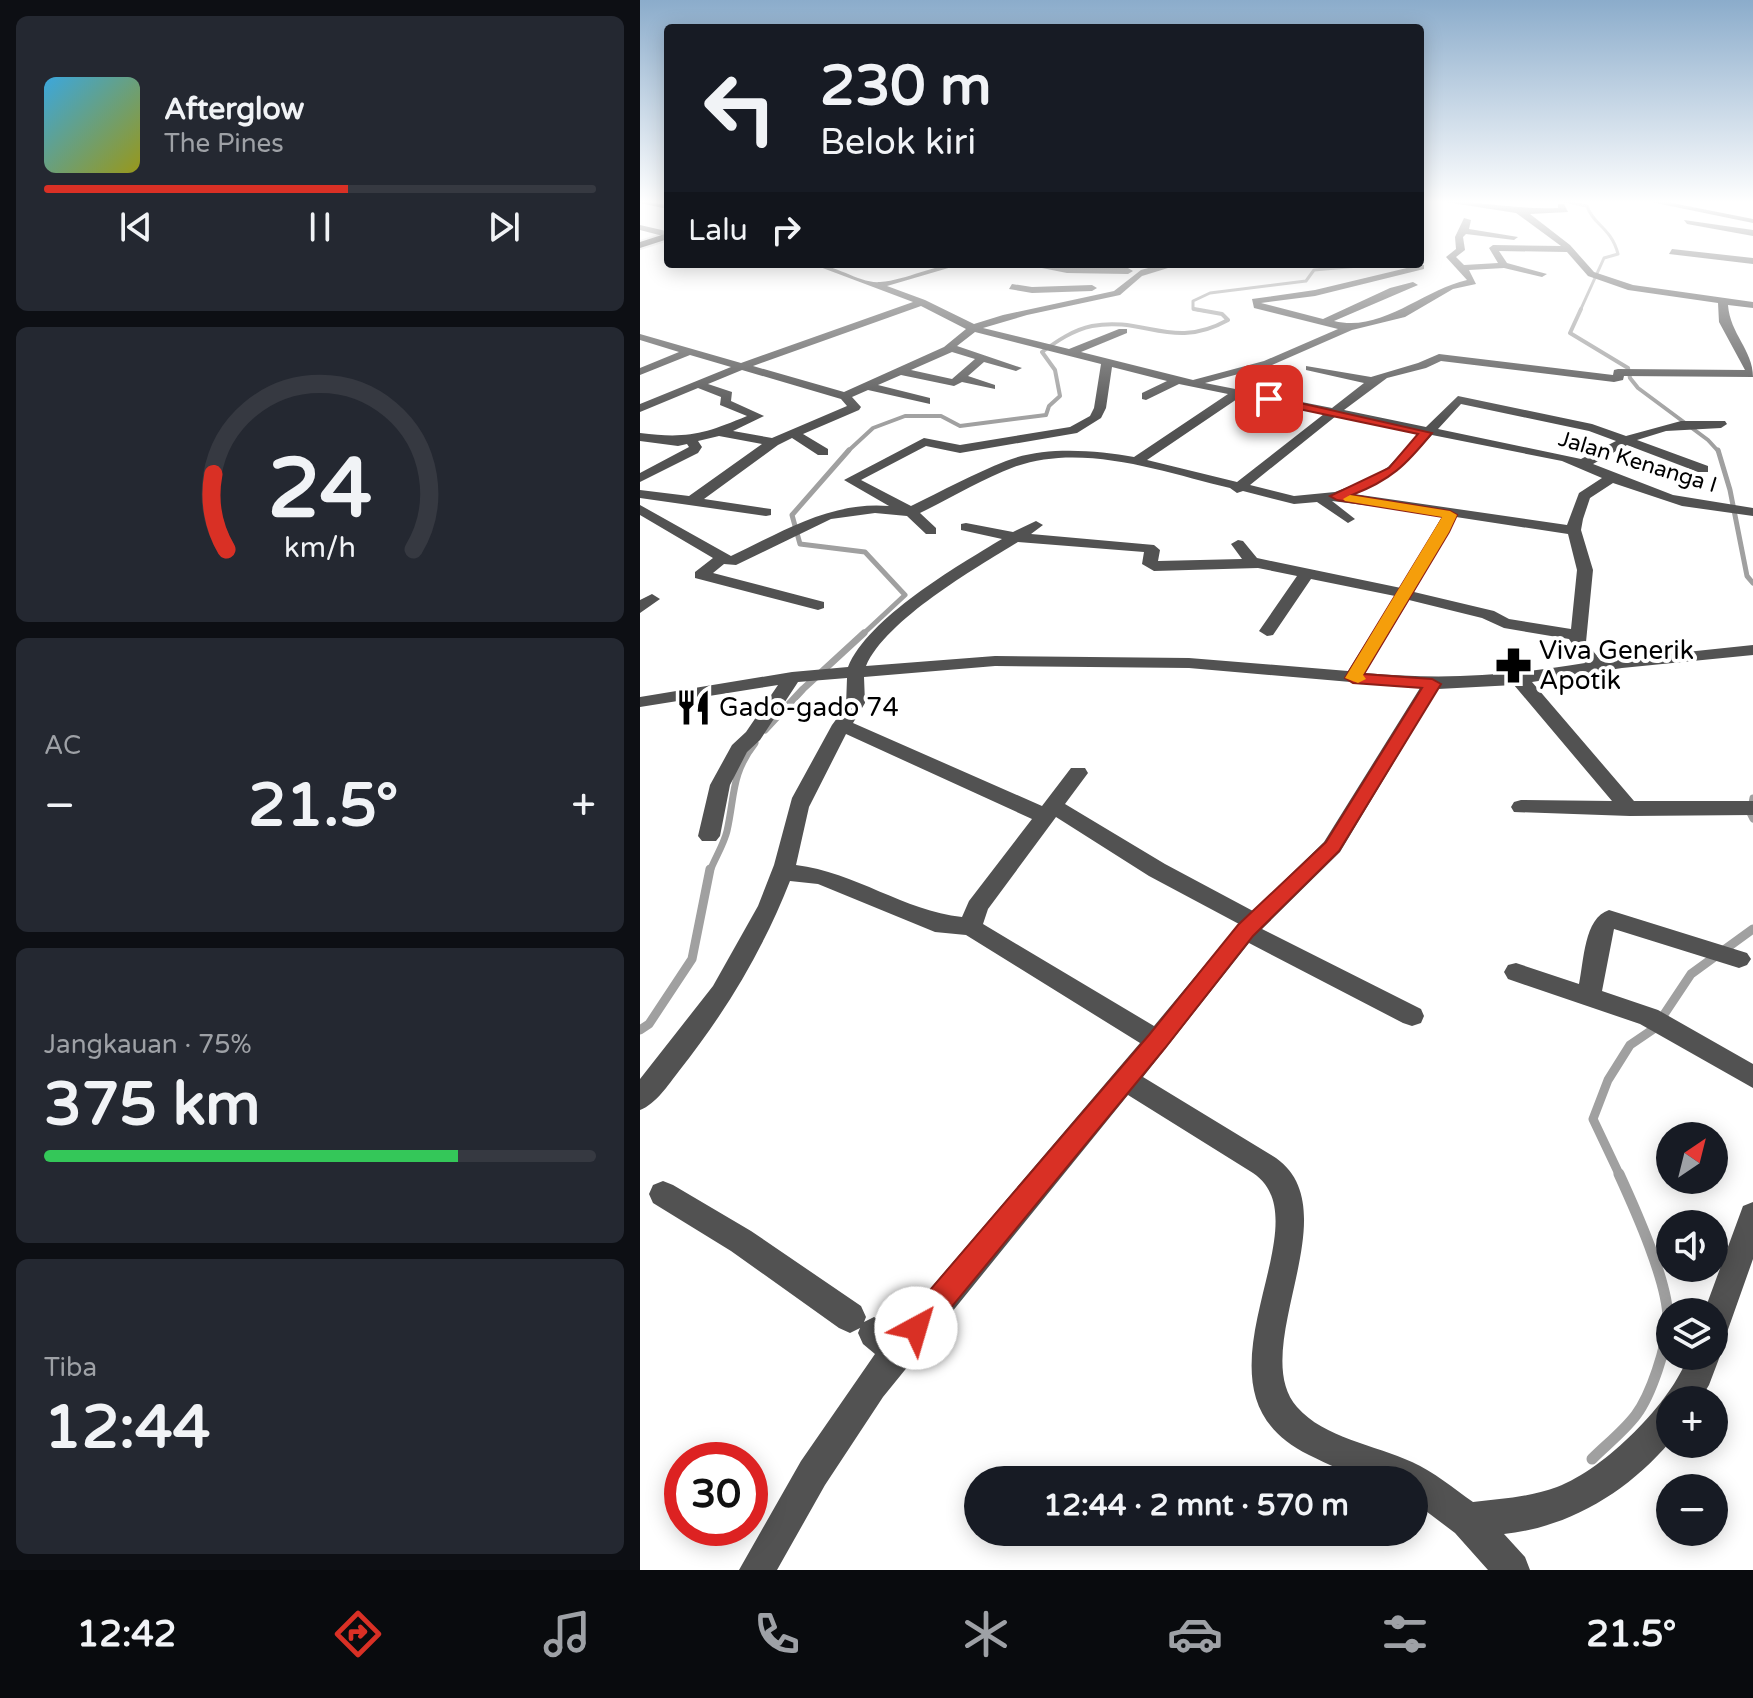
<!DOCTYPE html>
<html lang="id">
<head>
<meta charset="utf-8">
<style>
  :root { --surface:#171b24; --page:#242831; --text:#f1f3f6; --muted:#9ea1a6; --line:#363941; --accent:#d93025 }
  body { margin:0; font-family:"Varela Round",sans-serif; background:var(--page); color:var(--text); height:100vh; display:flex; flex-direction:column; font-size:30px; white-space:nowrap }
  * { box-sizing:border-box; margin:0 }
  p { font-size:26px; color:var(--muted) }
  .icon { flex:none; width:44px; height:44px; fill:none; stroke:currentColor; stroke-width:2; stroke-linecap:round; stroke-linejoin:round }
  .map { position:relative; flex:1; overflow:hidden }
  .panel { display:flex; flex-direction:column; gap:16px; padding:16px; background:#0d0f14; width:640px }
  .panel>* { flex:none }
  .guide { position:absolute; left:24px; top:24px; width:760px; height:244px; border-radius:8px; box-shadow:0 4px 20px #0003; background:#171b24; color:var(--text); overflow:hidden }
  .needle { width:52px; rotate:35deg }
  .buttons { position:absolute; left:1016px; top:1122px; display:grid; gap:16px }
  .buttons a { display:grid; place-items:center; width:72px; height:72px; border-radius:50%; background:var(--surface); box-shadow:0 4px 20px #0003; font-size:40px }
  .speed { position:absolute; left:24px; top:1442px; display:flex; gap:16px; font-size:40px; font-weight:700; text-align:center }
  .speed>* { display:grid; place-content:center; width:104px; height:104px; border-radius:50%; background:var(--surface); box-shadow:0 4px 20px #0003; line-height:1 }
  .speed .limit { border:12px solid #d22; background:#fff; color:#111 }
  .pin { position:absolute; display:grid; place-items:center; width:68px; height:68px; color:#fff; margin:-34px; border-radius:16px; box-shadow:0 4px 12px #0006 }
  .me { position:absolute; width:88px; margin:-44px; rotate:39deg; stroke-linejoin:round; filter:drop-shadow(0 0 6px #0008) }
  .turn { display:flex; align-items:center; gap:28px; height:168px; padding:0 24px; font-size:36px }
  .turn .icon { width:104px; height:104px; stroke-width:2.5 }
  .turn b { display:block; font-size:56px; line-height:68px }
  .then { display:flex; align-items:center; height:76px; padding:0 24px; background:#0003; gap:16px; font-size:30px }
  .big { font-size:60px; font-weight:700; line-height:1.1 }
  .panel .tile { flex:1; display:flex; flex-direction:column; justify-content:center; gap:12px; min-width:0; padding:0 28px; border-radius:12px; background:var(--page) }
  .panel .dial { align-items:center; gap:0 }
  .dial svg { height:208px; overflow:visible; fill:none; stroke:var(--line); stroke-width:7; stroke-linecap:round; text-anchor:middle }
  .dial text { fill:var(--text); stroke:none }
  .song { display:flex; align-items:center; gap:24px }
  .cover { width:96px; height:96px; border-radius:12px; background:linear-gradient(135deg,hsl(200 70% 55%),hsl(60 70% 35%)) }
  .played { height:8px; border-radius:4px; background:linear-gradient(90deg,var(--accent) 55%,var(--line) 55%) }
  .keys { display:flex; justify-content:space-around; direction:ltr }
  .heat { display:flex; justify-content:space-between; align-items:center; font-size:44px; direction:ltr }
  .charge { height:12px; border-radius:6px; background:linear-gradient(90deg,#34c759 75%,var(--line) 0) }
  .trip { position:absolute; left:324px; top:1466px; width:464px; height:80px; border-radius:40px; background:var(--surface); box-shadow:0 4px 20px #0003; font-weight:700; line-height:80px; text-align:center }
  .dock { display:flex; height:128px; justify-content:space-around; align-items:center; background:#090b0e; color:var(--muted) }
  .dock .icon { width:56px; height:56px }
  .dock .selected { color:var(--accent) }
  .dock b { font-size:36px; color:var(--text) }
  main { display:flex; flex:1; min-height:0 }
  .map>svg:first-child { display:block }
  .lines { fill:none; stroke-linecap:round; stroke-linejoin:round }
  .stream-far5 { stroke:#a0a0a0; stroke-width:3 }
  .stream-far4 { stroke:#a0a0a0; stroke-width:4 }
  .stream-far3 { stroke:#a0a0a0; stroke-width:5 }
  .stream-far2 { stroke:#a0a0a0; stroke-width:7 }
  .stream-far1 { stroke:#a0a0a0; stroke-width:9 }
  .stream { stroke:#a0a0a0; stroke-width:11 }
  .highway-casing { stroke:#dbdbdb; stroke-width:4 }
  .minor { fill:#525252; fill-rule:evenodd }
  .highway { fill:#000; fill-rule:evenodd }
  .route { fill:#d93025; stroke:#8d1f18; stroke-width:2 }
  .slow { fill:#f59e0b }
  .labels { text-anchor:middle; stroke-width:8; stroke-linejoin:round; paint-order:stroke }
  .far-street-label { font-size:22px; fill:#000; stroke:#fff }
  .poi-label { font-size:26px; fill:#000; stroke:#fff; text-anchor:start }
</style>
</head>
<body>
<main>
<section class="panel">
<div class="tile">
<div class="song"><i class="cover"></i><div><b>Afterglow</b><p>The Pines</p></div></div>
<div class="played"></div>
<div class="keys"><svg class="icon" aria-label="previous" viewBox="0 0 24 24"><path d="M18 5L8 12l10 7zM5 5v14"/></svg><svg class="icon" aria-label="pause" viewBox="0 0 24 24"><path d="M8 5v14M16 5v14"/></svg><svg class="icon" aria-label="next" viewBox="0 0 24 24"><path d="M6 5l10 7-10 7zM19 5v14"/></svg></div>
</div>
<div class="tile dial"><svg viewBox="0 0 100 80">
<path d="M14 69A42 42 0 1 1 86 69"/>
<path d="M14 69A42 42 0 0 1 9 40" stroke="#d93025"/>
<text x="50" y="56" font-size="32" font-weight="700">24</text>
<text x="50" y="72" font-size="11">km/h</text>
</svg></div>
<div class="tile"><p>AC</p>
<div class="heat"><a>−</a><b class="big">21.5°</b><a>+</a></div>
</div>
<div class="tile"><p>Jangkauan · 75%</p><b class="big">375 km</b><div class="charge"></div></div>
<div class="tile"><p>Tiba</p><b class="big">12:44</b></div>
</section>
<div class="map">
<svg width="1113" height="1570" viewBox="0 0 1113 1570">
  <rect width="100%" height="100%" fill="#fff"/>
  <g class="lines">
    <!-- stream-far5 -->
    <path class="stream-far5" d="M923,201L947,206C953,225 971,227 978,254L964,258L940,311
      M565,311L553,309V301L570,293L666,281L674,270L741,264"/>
    <!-- stream-far4 -->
    <path class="stream-far4" d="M941,309L930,333L988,368L990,378L998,388L1068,440L1079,452
      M207,452L233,428L265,416H301L320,426L406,415L409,406L420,396L415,370L402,352C417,341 433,330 452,326C505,316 532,351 588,320L582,314L554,309"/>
    <!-- stream-far3 -->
    <path class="stream-far3" d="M209,450L152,515L160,544L225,552L265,595L222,635
      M1078,450L1090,490L1107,576L1113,583"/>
    <!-- stream-far2 -->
    <path class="stream-far2" d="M125,730L163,689L224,633
      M1113,798L1110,813L1113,819
      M70,871C75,858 84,844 87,831C95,795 91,774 115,743"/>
    <!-- stream-far1 -->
    <path class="stream-far1" d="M0,1030L9,1024L52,959L70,869
      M980,1176L953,1119L968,1080L990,1045L1015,1028L1051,974L1113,929"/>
    <!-- stream -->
    <path class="stream" d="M952,1459C966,1445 984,1431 996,1415C1011,1395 1027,1347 1028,1321C1029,1284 995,1209 979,1174"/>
    <defs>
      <path id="highway" d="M28,233V239L0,248V242Z"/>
    </defs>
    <!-- highway casing -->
    <use href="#highway" class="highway-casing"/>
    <!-- minor -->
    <path class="minor" d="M0,201L28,205V209L0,203Z
      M799,201C840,201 878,210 918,208V204H924L928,212L890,214L930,245L954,272L993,285L1113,302V308L1088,305C1090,334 1113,350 1113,377L984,376L983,380L974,382L801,361L786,368L747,378L704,410L786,427L818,396L952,424L986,436L1041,421H1085L1087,424L1081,428L1026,431L997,440L1068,466V472H1058L987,445L953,464L1033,495L1113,508V516L1042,506L973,483L950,498L943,519L941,530L953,570L946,642L961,661L1113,645V655L982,668L892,682L994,801H1113V815L990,816L874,812L871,807L874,802L881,800L972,801L874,685L798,689L700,852L622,929L781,1009L784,1016L781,1023L772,1026L763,1023L609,943L503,1077L636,1158C711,1211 606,1349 657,1407C684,1438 735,1445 772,1462C794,1472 813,1488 833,1502C861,1499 890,1497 917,1487C965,1469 1032,1402 1048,1356H1074V1344L1080,1356L1069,1385L1060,1400H1030V1442C987,1492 930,1527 864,1534L885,1557L890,1570H848L815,1533L774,1502V1480C761,1480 745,1482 731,1480C711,1476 688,1464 669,1455C534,1390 690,1225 613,1173L488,1095L243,1397L185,1485L137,1570H99L161,1461L235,1354L223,1344L218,1333L220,1328L210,1333L199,1328L91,1251L13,1203L9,1194L13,1185L23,1181L33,1185L111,1231L221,1306L226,1317L224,1322L234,1317L255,1330L500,1043L326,935L295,932L178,884L150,881C123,950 85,1013 39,1071C28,1085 16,1104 0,1110V1079L73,986L118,906L134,865L152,798L192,725L206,706L207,678L158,682L120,740L107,752L90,785L80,836L76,841H62L58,836L70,785L92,745L106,732L138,685L0,707V697L152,672L208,667C228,618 317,566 362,539L321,530V524L326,523L373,532L396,521L403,525L391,534L514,545L520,550L518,561L602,559L591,544L598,540L603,541L617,558L761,588L803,515L692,501L715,519L708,523L677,502L654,504L603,491L597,493L590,488C523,472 443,442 374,467C342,479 311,498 280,513L296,528V534H286L267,516L235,513L191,519L96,565L84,564L73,573L184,602V608L178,610L55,578V572L73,558L0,515V505L91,556C142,532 191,501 249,506L204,480L284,438L320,445L430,427L450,416L454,408L461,364L335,332L317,346L382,368L376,371L344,362L328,376L355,385V389L322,382L314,386L261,375L238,385L290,398V404L228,390L212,397L221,407L219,410L163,434L188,449V455H178L152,438L138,445L64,499L131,509V515L126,516L0,498V490L49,496L122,444L79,436L58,441L62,447L58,453L0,482V473L49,447L47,444L38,446L0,441V433C47,439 64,434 107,416L80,405L81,397L58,388L0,412V404L91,367L50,355L0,375V368L39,352L0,340V334L101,363L273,302L172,264C196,264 220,284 240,282C268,280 293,264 322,264L247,286L285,300L334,324L363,315L474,291L501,270L523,264H541L502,276L480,295L387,315L343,328L429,349L479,329H487V333L441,352L553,380L624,361L698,329L614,308L612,299L675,290L771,267L768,264L784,265V269L675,296L621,303L683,319L750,288L773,282L778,285L694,321C742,333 782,290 827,280L806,257L816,249L815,237L824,218L831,220L829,229L878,237L874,240L826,234L823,237L825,250L816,257L824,265L858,263L849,248L853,245L921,246L876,213ZM859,251L927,252L948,276L988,290L1078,303L1079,322L1105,370L978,369L974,370L973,375L799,354L778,363L731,377L666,366V370L724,383L692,408L565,383L632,365L712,330L765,317L813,289L836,284L829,270L864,268L902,277L907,274L867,263ZM281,306L326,329L304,347L204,392L113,366ZM312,352L335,359L312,379L271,370ZM472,367L527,381L502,393V399L506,400L539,384L588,394L494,457C455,450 403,446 366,461C333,474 302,491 271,506L221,480L286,446L320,453L437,433L461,418L466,408ZM102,370L201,399L207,406L132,438L93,431L124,416L91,401L92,392L68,384ZM600,397L684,414L597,482L507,460ZM821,404L949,431L976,441L941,459L798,429ZM696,416L780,433L748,467L733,477L695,492L654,496L610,485ZM792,435L922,461L962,478L939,493L927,525L714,494C751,480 765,464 792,435ZM816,517L928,534L937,570L931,629L869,619L854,611L774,592ZM378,542L504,552L502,564L514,571L618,568L657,576L619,631L627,636L633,635L671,579L755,596L708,671L549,658L355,656L226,666C246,620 335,568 378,542ZM769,600L842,618L864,628L929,639L945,663C866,676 804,680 725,673ZM355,666L549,668L780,688L684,842L613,911L525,864L425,804L448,773L445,768H431L402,806L213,723L225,703L224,677ZM206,734L392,819L329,901L322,917C264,911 215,872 156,865L169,807ZM416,817L509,876L599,924L514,1026L343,924L348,909Z
      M1006,201H1022L1113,219V223Z
      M1044,220L1113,230V236L1047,224Z
      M0,225L26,231L27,233L23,236L0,230Z
      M1032,249L1113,258V264L1029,254Z
      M382,264L488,268L493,271L488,274L427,273Z
      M372,284L392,287L452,285L457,288L452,291L392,293L369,289Z
      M12,594L20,599L0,613V600Z
      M969,910L1107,953L1111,959L1107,965L1099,968L974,929L962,991L1018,1010L1113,1064V1088L1000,1024L868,979L864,972L868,965L876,963L939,984C944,961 944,918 969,910Z
      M1113,1202V1259L1085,1338L1074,1343V1312H1064L1103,1206Z"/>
    <!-- highway -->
    <use href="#highway" class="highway"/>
  </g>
  <!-- sky -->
  <linearGradient id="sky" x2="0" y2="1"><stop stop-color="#8baccb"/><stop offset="0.48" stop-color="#fff"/><stop offset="1" stop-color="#fff" stop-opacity="0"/></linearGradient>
  <rect width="1113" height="421" fill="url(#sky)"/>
  <!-- route -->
  <path class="route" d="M629,396L792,433C766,465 751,480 712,495L810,511L817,515L809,532L724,674L792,679L801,684L699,851L613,936L525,1048L286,1338L276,1342L266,1338L261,1328L266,1318L509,1035L598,925L686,842L782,688L713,683L705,678L803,517L697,500L690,496L749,468L778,434L625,402L623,399Z"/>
  <!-- slow -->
  <path class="slow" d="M710,495L810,511L817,515L809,532L723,675L726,679L718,683L705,678L802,517L705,501L703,499Z"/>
  <!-- icons -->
  <defs>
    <symbol id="pharmacy-bare" viewBox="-9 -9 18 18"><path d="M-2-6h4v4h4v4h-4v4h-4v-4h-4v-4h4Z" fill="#000" stroke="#fff" stroke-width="2.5" paint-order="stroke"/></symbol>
    <symbol id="restaurant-bare" viewBox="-9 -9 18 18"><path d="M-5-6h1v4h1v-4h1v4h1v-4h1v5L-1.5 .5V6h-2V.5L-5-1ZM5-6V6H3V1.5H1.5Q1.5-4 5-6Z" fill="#000" stroke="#fff" stroke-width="2.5" paint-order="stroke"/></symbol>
  </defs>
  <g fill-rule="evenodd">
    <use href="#pharmacy-bare" x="848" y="640" width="51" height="51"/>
    <use href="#restaurant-bare" x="28" y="682" width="51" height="51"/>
  </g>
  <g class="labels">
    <!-- far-street labels -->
    <g class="far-street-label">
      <text transform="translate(998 461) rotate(17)" y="8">Jalan Kenanga I</text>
    </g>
    <!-- poi labels -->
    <g class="poi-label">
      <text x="899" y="659">Viva Generik<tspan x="899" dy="30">Apotik</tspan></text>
      <text x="79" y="716">Gado-gado 74</text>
    </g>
  </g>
</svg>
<div class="buttons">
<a><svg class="needle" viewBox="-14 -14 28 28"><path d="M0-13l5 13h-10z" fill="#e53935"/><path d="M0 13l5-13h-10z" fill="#9ea1a6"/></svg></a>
<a><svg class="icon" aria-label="sound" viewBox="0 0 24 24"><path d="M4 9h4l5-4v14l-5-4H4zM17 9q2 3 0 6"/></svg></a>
<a><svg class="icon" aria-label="layers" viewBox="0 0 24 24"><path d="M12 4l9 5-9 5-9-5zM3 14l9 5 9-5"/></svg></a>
<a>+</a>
<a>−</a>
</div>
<div class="speed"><div class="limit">30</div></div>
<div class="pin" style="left:629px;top:399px;background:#d93025"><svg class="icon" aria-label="arrive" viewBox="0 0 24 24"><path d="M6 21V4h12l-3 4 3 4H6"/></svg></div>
<svg class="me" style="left:276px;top:1328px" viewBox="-20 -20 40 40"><circle r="19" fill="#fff"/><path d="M0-13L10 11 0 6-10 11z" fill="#d93025"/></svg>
<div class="trip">12:44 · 2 mnt · 570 m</div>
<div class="guide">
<div class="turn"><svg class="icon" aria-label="left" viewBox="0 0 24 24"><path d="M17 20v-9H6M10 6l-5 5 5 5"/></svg><div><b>230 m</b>Belok kiri</div></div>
<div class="then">Lalu<svg class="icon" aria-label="right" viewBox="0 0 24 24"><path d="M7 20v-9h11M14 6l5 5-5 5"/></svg></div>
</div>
</div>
</main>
<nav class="dock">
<b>12:42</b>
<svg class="icon selected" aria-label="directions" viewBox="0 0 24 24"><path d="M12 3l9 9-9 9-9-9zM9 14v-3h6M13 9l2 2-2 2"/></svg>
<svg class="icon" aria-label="music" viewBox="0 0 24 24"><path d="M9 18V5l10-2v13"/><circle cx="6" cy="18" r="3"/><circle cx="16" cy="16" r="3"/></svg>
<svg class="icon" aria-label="phone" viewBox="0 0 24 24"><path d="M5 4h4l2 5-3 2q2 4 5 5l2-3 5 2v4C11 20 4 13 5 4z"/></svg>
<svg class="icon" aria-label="climate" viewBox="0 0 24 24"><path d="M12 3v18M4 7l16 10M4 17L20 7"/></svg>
<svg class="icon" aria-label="car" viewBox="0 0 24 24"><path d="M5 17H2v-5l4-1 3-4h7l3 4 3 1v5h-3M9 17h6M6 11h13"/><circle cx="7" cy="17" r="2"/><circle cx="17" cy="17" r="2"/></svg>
<svg class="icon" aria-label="filters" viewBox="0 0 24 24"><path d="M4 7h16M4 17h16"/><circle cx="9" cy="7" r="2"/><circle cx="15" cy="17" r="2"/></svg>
<b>21.5°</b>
</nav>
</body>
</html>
